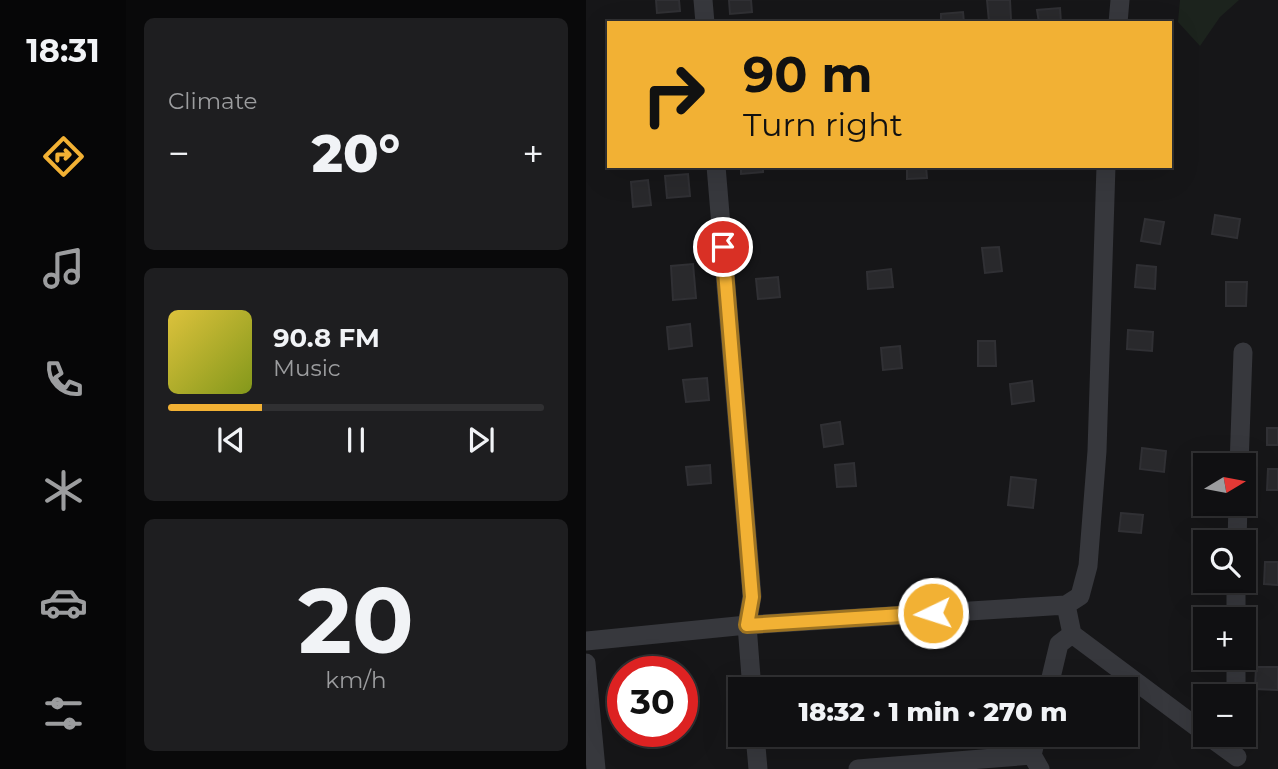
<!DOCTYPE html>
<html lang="en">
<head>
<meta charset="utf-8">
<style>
  :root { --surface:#101012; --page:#1e1e20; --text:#f1f3f6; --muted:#9c9d9f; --line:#303032; --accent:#f2b134 }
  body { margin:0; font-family:Montserrat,sans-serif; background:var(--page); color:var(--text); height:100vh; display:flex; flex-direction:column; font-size:26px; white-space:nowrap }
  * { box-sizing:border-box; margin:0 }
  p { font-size:23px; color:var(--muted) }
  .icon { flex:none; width:38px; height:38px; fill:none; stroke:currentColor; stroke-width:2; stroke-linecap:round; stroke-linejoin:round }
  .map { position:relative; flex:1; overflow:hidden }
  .side { display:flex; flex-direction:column; gap:18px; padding:18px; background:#09090a; width:460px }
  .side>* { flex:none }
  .hud { position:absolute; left:21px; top:21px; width:565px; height:147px; border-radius:0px; box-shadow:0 7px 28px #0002,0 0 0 2px var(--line); background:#f2b134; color:#111; overflow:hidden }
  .needle { width:46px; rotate:80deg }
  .controls { position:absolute; left:607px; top:453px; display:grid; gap:14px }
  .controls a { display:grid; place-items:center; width:63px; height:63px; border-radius:0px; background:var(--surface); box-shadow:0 7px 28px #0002,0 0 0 2px var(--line); font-size:35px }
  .speed { position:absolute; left:21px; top:656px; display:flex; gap:14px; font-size:35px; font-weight:700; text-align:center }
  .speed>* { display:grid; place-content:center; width:91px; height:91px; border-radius:50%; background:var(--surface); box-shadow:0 7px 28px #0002,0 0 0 2px var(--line); line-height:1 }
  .speed .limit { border:10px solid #d22; background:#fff; color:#111 }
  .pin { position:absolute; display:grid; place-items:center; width:60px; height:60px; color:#fff; margin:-30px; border:4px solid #fff; border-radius:50%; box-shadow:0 2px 7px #0007 }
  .me { position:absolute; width:77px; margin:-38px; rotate:266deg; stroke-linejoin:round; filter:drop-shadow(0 0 5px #0008) }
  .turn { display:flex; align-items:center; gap:24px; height:147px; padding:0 21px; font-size:32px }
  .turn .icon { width:91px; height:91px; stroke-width:2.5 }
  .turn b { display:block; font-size:49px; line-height:60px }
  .big { font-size:52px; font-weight:800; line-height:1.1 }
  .side .widget { flex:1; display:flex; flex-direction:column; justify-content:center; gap:10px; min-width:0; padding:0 24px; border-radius:10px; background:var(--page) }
  .side .dial { align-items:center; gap:0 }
  .dial b { font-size:91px; line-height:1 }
  .song { display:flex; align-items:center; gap:21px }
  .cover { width:84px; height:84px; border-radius:10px; background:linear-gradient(135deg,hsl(50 70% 55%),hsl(70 70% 35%)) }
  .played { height:7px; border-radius:4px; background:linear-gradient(90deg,var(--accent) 25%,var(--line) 25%) }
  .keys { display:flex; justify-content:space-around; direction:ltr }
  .heat { display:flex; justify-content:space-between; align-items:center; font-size:38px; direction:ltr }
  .trip { position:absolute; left:142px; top:677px; width:410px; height:70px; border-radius:0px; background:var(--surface); box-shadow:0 7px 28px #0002,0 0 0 2px var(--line); font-weight:800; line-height:70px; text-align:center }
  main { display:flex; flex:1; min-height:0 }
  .menu { display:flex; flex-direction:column; width:126px; justify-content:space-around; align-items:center; background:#060607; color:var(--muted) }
  .menu .icon { width:49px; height:49px }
  .menu .selected { color:var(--accent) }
  .menu b { font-size:32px; color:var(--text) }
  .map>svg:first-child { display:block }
  .green { fill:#1c231d }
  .building { fill:#29292c; stroke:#303034; stroke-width:2 }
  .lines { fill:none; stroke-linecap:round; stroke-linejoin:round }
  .minor { stroke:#37383d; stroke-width:19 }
  .route-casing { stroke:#9d7322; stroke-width:18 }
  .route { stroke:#f2b134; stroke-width:12 }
</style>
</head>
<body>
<main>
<nav class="menu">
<b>18:31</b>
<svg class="icon selected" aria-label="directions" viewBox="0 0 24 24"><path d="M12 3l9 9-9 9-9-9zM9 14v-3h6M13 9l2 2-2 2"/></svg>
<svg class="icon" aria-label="music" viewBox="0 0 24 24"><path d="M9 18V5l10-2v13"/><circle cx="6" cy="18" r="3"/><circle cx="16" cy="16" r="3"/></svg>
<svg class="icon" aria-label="phone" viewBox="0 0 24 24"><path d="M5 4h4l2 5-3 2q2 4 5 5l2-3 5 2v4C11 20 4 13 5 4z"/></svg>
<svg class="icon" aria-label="climate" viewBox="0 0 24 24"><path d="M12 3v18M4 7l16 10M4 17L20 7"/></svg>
<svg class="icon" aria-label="car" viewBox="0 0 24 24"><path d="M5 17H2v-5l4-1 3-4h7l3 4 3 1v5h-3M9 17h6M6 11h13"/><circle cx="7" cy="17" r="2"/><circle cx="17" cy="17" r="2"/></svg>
<svg class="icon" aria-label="filters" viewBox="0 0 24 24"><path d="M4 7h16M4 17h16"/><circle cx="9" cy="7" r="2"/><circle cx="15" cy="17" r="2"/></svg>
</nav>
<section class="side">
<div class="widget"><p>Climate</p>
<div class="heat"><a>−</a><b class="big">20°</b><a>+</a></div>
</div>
<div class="widget">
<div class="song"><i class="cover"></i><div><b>90.8 FM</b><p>Music</p></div></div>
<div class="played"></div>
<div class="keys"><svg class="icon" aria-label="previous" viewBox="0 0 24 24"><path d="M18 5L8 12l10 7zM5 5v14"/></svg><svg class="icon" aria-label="pause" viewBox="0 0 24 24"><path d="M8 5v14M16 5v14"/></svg><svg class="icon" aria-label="next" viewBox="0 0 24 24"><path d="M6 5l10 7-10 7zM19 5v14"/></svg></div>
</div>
<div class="widget dial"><b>20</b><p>km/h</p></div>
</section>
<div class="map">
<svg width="692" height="769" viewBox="0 0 692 769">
  <rect width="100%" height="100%" fill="#161618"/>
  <!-- green -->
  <path class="green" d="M594,0H653L634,17L614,46L592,22Z"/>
  <!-- building -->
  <path class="building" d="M70,0H93L94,11L71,13Z
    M143,0H165L166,12L144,14Z
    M401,0H424L425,20L403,22Z
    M474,8L475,23H453L451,10Z
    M377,12L378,23H355V14Z
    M155,166H177V172L155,174Z
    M321,166H340L341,178L321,179Z
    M102,174L104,196L81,198L79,176Z
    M62,180L65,205L47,207L45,182Z
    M629,215L654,219L651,238L626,234Z
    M559,219L578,222L574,244L555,241Z
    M413,247L416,271L399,273L396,248Z
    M107,264L110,298L87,300L85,266Z
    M551,265L570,267L569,289L549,287Z
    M305,269L307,287L282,289L281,272Z
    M192,277L194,297L172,299L170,279Z
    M640,282H661L660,306H640Z
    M104,324L106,346L83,349L81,327Z
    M542,330L567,332L566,351L541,349Z
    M392,341H409L410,366H392Z
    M314,346L316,368L297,370L295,348Z
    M121,378L123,400L100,402L97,380Z
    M446,381L448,401L426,404L424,384Z
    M254,422L257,444L238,447L235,425Z
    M681,428H692V445H681Z
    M556,448L580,451L578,472L554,469Z
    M268,463L270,486L251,487L249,465Z
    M124,465L125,483L102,485L100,467Z
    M682,469H692V490H681Z
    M425,477L450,480L447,508L422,505Z
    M535,513L557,515L555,533L533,531Z
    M679,562H692V585L678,584Z
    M670,667H692V690L669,689Z
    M246,682L247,690H226L225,684Z"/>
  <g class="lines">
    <!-- minor -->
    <path class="minor" d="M117,0L119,23
      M532,23L534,0
      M130,166L166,596L161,625L166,690
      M653,466L657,352
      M651,542L652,504
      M650,581V620
      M486,634L620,734
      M0,641L161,625L480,605L494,596L502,566L511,451L520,166
      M650,658V696
      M0,663L10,769
      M462,690L473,644L486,634L480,605
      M169,735L172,769
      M451,735L446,755L454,769
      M621,735L651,757
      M272,769L446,755"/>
  </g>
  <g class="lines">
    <defs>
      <path id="route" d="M137,247L166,597L161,625L347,613"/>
    </defs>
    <!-- route casing -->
    <use href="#route" class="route-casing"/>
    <!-- route -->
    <use href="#route" class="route"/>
  </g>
</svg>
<div class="controls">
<a><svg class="needle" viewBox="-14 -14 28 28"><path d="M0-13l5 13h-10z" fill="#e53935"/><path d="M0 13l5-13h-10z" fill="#9c9d9f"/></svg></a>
<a><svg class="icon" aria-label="search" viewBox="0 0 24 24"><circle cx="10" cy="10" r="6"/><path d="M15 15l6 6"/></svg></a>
<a>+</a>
<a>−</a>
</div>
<div class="speed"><div class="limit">30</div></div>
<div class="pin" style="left:137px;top:247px;background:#d93025"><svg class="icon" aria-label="arrive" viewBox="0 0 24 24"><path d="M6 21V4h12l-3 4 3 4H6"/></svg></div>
<svg class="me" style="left:347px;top:613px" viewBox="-20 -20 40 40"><circle r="17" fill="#f2b134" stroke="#fff" stroke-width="3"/><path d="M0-11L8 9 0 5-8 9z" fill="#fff"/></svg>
<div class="trip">18:32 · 1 min · 270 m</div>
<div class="hud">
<div class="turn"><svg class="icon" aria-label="right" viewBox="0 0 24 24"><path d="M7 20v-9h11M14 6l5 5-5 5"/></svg><div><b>90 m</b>Turn right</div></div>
</div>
</div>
</main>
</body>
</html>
